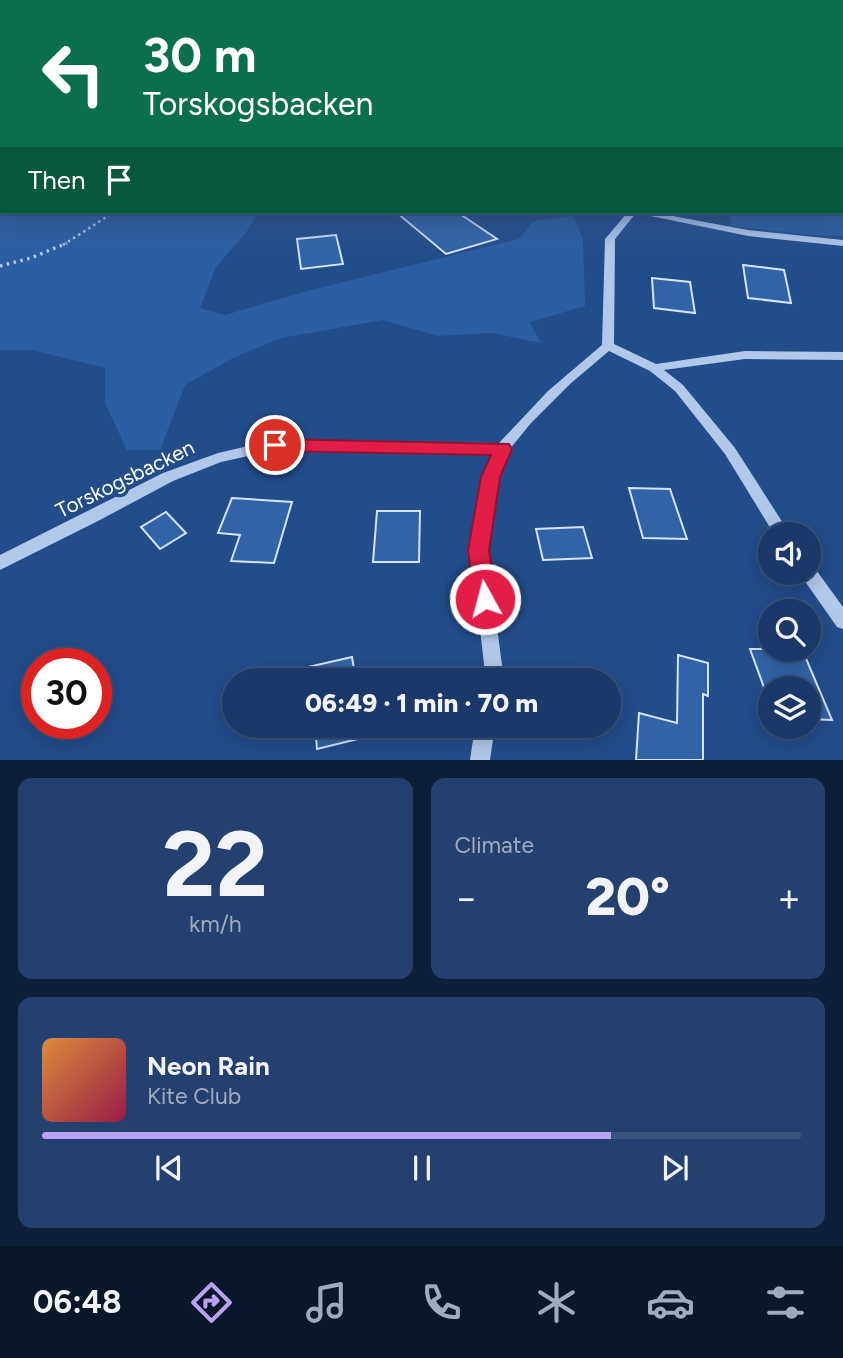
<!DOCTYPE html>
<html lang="en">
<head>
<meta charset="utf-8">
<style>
  :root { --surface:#1a3968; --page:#23406e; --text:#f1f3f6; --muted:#9facc0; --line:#38537c; --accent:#bca0f2 }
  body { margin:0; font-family:Figtree,sans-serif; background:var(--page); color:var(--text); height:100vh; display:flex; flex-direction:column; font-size:26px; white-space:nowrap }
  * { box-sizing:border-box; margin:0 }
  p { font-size:23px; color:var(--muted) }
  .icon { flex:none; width:38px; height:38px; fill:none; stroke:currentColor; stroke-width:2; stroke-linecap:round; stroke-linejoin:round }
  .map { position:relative; height:760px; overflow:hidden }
  .side { display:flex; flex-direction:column; gap:18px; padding:18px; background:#0e1f39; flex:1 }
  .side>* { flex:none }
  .guide { position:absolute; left:0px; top:0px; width:844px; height:214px; box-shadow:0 4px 18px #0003,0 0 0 2px var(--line); background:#0b6e4f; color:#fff; overflow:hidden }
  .controls { position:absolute; left:758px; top:522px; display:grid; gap:14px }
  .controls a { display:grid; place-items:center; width:63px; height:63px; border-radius:50%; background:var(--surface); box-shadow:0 4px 18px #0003,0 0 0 2px var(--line); font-size:35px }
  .speed { position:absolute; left:21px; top:648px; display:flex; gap:14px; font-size:35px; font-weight:700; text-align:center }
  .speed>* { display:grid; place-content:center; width:91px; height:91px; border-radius:50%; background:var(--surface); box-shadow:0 4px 18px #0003,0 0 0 2px var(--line); line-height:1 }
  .speed .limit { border:10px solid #d22; background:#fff; color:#111 }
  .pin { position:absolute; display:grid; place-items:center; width:60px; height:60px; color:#fff; margin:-30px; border:4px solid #fff; border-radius:50%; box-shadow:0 2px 7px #0007 }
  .me { position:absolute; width:77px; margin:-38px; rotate:353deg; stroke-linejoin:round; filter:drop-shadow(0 0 5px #0008) }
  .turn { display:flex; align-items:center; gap:24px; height:147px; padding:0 28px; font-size:32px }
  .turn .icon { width:91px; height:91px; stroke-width:2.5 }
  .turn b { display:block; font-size:49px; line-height:60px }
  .then { display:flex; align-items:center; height:66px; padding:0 28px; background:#0003; gap:14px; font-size:26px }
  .big { font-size:52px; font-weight:800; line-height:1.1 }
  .side .tile { flex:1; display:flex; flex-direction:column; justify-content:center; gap:10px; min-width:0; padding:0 24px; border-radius:14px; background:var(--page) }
  .side .dial { align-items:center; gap:0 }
  .dial b { font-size:91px; line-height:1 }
  .song { display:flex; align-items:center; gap:21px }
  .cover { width:84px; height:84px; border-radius:10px; background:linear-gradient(135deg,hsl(30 70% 55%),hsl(340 70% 35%)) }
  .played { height:7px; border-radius:4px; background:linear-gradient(90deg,var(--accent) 75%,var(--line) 75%) }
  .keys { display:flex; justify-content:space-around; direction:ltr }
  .heat { display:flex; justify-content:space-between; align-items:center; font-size:38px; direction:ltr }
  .side .tiles { flex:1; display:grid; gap:18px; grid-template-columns:1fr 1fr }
  .tile:last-child { grid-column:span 2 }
  .trip { position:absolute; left:222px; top:668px; width:399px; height:70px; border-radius:35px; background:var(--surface); box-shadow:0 4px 18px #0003,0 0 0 2px var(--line); font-weight:800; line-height:70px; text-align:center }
  .tab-bar { display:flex; height:112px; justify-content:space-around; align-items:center; background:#0a172a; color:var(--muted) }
  .tab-bar .icon { width:49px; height:49px }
  .tab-bar .active { color:var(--accent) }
  .tab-bar b { font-size:32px; color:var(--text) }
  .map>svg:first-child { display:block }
  .green { fill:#2d5da2 }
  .building { fill:#3363a7; stroke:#d4e3f8; stroke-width:2 }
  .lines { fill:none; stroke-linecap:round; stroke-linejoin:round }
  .path-far1 { stroke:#b0c8ea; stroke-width:2.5; stroke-dasharray:2.5 3.5; stroke-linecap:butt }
  .path { stroke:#b0c8ea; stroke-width:3.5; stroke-dasharray:2.5 4.5; stroke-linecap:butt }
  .minor { fill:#b0c8ea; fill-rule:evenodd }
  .route { fill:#e11d48; stroke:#92132f; stroke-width:2 }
  .labels { text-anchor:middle; stroke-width:7; stroke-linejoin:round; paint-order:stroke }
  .street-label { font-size:21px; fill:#fff; stroke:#234c8a }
</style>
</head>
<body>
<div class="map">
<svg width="843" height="760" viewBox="0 0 843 760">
  <rect width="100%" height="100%" fill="#234c8a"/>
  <!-- green -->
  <path class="green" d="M0,146L2,212H258L247,231L216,267L200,308L225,315L307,291L518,239L534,221L573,216L583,239L585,306L530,322L541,343L492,333L438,336L383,320L281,338L233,358L185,385L160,450H127L105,403V368L32,350H0Z
    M842,199L843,236L812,235L732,226L730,215L731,212H842Z"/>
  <!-- building -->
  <path class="building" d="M396,212H457L497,239L446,254Z
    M336,235L343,264L301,269L297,239Z
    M743,265L784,270L791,303L748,298Z
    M652,278L690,282L695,313L654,308Z
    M629,488L670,489L687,539L643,538Z
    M232,498L292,502L274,563L231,561L240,535L218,533Z
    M377,511H420L419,562H373Z
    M166,512L186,533L160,549L141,527Z
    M583,527L592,558L543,560L536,529Z
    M750,649H802L832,720L808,719V688H770V704Z
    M678,655L708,663V696L703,694V760H636L639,713L677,723Z
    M352,657L356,681H309L308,667Z
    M315,726H364L366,737L317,749Z"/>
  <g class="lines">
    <!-- path-far1 -->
    <path class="path-far1" d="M63,245L114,212"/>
    <!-- path -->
    <path class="path" d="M0,266L31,258L67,243"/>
    <!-- minor -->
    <path class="minor" d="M842,192H843V197H842Z
      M628,212H651L748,230L843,240V246L748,236L636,213L615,239L614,344L656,364L745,351L843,352V360L745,359L664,370L683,385L735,448L790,534H774L725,454L675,391L650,371L609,351L570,384L531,423L509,450L498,477L487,550L503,673L502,681H484L485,673L471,550L484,477L494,453L275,450L221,462L173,481L98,521L0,570V555L163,473L218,453L275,440L499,443L548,391L602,345L605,239Z
      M808,565L814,567L843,607V629L837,627L802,577L800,572H808Z
      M475,726H495L490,760H470Z"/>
  </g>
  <!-- sky -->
  <linearGradient id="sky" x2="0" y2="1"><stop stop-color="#132a4c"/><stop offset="0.58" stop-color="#3f6198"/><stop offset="1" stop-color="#3f6198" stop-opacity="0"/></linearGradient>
  <rect width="843" height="252" fill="url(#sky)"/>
  <!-- route -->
  <path class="route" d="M275,439L509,444L512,449L500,477L489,550L496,599L493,606L485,609L477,606L474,599L468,550L481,477L491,455L275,451L266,445Z"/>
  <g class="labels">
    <!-- street labels -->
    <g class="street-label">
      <text transform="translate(125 479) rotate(-26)" y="7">Torskogsbacken</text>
    </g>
  </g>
</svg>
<div class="controls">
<a><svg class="icon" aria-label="sound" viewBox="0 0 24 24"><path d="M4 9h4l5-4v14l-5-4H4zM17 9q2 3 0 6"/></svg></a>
<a><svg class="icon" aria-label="search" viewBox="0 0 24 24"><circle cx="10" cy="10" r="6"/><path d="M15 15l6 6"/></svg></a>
<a><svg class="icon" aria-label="layers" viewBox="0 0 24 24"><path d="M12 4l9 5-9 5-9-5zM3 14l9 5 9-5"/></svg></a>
</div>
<div class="speed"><div class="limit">30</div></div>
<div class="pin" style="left:275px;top:445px;background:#d93025"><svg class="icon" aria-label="arrive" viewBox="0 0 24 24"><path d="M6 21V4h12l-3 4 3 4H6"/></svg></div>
<svg class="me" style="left:485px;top:599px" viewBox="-20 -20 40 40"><circle r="17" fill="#e11d48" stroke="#fff" stroke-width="3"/><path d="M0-11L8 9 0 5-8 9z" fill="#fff"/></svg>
<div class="trip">06:49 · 1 min · 70 m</div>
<div class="guide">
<div class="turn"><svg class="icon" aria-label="left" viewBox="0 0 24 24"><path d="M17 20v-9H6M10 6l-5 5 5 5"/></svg><div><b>30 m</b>Torskogsbacken</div></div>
<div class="then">Then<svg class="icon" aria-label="arrive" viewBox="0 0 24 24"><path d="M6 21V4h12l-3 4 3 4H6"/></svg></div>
</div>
</div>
<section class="side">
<div class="tiles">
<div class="tile dial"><b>22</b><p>km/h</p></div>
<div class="tile"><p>Climate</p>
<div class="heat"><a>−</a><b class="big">20°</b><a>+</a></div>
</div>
<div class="tile">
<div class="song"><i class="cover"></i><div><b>Neon Rain</b><p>Kite Club</p></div></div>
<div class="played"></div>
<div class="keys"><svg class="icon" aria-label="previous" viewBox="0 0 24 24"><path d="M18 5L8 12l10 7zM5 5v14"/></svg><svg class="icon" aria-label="pause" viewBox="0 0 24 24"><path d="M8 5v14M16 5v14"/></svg><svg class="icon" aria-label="next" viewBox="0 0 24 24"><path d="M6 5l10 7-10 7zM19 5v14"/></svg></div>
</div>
</div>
</section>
<nav class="tab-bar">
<b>06:48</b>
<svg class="icon active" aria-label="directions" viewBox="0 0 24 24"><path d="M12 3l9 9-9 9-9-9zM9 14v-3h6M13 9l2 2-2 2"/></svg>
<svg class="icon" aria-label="music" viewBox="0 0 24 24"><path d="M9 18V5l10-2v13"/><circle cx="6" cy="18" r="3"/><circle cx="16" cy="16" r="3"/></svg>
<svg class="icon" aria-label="phone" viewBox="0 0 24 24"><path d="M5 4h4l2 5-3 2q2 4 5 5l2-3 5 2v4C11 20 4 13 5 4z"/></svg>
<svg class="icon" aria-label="climate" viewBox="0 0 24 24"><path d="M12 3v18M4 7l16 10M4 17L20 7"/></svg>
<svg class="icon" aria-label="car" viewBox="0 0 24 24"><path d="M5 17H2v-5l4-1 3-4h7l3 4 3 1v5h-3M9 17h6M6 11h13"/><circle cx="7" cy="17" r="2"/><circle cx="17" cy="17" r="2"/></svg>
<svg class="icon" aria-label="filters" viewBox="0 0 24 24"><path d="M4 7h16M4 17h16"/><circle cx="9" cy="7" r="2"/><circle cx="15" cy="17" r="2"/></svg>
</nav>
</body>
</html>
